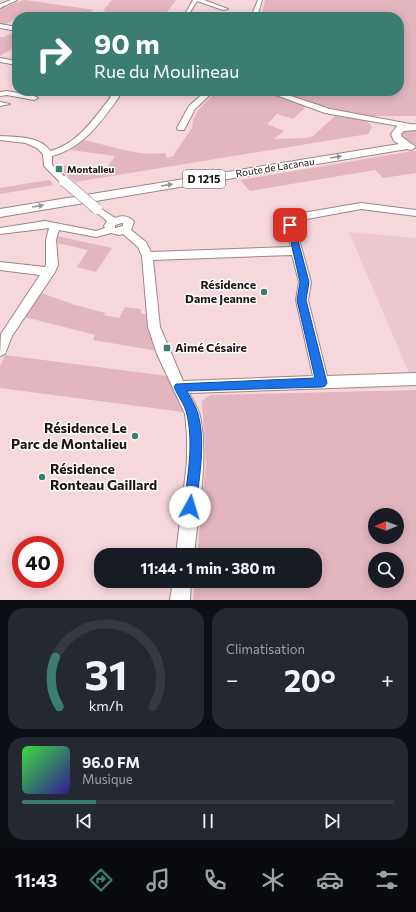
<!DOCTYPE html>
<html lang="fr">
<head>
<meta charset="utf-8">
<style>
  :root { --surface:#171b24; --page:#242831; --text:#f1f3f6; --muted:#9ea1a6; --line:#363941; --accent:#3b7e71 }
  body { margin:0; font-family:Commissioner,sans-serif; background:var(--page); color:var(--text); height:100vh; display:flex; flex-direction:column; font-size:15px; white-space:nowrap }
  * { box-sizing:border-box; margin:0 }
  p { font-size:13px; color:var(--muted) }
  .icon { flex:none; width:22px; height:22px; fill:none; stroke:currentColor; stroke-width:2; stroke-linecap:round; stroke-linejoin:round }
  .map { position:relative; height:600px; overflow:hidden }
  .drawer { display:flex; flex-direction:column; gap:8px; padding:8px; background:#0d0f14; flex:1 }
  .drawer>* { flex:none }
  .banner { position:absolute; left:12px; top:12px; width:392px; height:84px; border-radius:16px; box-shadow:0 2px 10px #0003; background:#3b7e71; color:#fff; overflow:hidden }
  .needle { width:26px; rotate:269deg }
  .fabs { position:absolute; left:368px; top:508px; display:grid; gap:8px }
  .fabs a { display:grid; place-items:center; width:36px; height:36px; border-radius:50%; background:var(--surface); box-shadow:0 2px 10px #0003; font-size:20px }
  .speed { position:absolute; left:12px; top:536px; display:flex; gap:8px; font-size:20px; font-weight:700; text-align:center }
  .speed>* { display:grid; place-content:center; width:52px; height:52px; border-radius:50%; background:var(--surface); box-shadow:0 2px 10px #0003; line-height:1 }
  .speed .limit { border:6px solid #d22; background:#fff; color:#111 }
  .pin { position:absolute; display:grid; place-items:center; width:34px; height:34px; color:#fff; margin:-17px; border-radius:8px; box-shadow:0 2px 6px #0006 }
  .me { position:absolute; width:44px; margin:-22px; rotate:6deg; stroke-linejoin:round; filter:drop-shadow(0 0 3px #0008) }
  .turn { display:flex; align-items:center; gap:14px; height:84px; padding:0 16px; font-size:18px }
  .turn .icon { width:52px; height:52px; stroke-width:2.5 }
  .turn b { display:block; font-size:28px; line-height:34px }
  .big { font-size:30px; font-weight:700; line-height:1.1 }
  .drawer .widget { flex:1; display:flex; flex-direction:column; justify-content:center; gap:6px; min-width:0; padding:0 14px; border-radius:16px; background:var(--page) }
  .drawer .dial { align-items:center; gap:0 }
  .dial svg { height:104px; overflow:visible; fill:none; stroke:var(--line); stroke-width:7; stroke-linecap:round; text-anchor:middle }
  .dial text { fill:var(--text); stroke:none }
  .song { display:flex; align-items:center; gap:12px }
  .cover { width:48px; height:48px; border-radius:6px; background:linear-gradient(135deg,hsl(120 70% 55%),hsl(250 70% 35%)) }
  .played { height:4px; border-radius:2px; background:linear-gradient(90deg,var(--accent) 20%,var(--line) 20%) }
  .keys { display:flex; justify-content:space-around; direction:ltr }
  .heat { display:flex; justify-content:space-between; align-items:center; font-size:22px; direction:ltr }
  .drawer .tiles { flex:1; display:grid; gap:8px; grid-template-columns:1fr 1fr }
  .widget:last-child { grid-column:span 2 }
  .trip { position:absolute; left:94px; top:548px; width:228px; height:40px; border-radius:16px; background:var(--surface); box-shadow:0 2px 10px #0003; font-weight:700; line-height:40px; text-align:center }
  .dock { display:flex; height:64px; justify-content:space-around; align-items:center; background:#090b0e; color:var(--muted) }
  .dock .icon { width:28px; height:28px }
  .dock .selected { color:var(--accent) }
  .dock b { font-size:18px; color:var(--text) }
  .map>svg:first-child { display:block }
  .built { fill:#eec8cf }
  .green { fill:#e3b5be; fill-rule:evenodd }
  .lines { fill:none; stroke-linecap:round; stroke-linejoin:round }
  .minor-casing { stroke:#a0848a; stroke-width:2 }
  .major-casing { stroke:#a0848a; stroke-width:2 }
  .minor { fill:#fff; fill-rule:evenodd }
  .major { fill:#fff; fill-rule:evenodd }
  .minor-bridge-casing { stroke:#a0848a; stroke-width:11; stroke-linecap:butt }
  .minor-bridge { stroke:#fff; stroke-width:10 }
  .oneway { fill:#999495 }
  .route { fill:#1a73e8; stroke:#114b97 }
  .poi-dot { fill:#3b7e71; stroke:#fff; stroke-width:1.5 }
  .labels { text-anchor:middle; stroke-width:3; stroke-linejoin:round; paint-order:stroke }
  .far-street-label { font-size:10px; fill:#1c1214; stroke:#fff }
  .far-poi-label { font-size:10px; font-weight:bold; fill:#1c1214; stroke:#fff; text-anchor:start }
  .shield { fill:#fff; stroke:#60595a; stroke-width:1 }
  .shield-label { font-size:11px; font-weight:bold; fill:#1c1214 }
  .poi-label { font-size:12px; font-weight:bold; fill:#1c1214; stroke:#fff; text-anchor:end }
  .near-poi-label { font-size:14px; font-weight:bold; fill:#1c1214; stroke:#fff; text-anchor:end }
</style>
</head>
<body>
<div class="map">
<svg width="416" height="600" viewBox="0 0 416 600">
  <rect width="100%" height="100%" fill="#f5d7dc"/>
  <!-- built -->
  <path class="built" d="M349,232L416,238V373H409Z"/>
  <!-- green -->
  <path class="green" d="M23,0H26L94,10L82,17L22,15L4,25L0,24V9Z
    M112,0H176L163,17H140L103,11Z
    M265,0H416V116H367L329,109L274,91H399V17H261Z
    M17,31V46L0,56V37H4Z
    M217,91H265L307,106L293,119L277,114L267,124L284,131L274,139L306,138L313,136L335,116L366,120L372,127L368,134L75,182L54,164L105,170L115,156L71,150L83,140C110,145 137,157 165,153L167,158L173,156L192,128L193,119L199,109Z
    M416,129V145L403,138L402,133L404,131Z
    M413,151H416V173L383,178L375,170L250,191L240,180Z
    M49,180L54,185L0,194V188Z
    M57,236L112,248L96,272L77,267L88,250L57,243Z
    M41,293L75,305L105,313L104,315L119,318L125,307L141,309V314H146L150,332L158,351L93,340L95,335L25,317Z
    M5,355L167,376L183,412L0,388V366Z
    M416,390V600H193L195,581H315V555H197L206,462L202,401L210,395ZM375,515H397V537H375ZM375,559H397V581H375Z"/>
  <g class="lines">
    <defs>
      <path id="minor" d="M11,0H17L0,8V4Z
        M193,0H204L228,9L223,10L197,1L189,14L207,17L184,16Z
        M258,0H262L257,17H251Z
        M0,24L17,27V31L0,28Z
        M0,58L17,61V65L0,62Z
        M7,91L34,96L38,98L34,100L7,95L0,96V92Z
        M104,91H116L119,97C101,122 83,148 52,156V165L67,179V183H61L44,166L43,154L37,148L26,143L0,140V136C15,137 41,136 50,151C78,144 94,118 111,97Z
        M206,91H214L195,109L184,130H178L177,128L189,106Z
        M265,91H276L330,109L410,124L414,126L410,128L325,113Z
        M0,102L10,104L0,106Z
        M361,203L416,210V216L361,209L296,221L295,225L311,282L308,300L327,376L416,373V385L189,393C193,400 198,408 200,416C209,459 198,511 194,555H176L187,462V435L185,414L157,354L148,327L142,256L138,247L123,234L119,235L111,233L96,237L59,230L56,240L58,265L55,272L12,336L5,354L0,356L1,334L40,275L0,270V262L45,267L46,265V240L49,228L0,234V228L45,221L96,231L105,228L104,226L107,221L92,209L97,206L115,218C122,215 130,216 134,222L131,230L146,242L151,252L291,247C288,236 280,223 291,215ZM122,223H123V226L115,228V225ZM292,255L299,282L296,300L313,376L183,381L160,327L153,260Z
        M173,581H191L190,600H170Z"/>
      <path id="major" d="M416,124V130L404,131L401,134L402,137L416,147L411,150L407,149L0,217V209L399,144L394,141L391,134L397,126Z"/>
    </defs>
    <!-- minor casing -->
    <use href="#minor" class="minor-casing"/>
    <!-- major casing -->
    <use href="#major" class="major-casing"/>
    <!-- minor -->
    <use href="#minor" class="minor"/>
    <!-- major -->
    <use href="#major" class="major"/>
    <defs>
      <path id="minor-bridge" d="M64,181L97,209"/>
    </defs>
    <!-- minor-bridge casing -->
    <use href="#minor-bridge" class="minor-bridge-casing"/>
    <!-- minor-bridge -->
    <use href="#minor-bridge" class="minor-bridge"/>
  </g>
  <!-- one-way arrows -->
  <defs><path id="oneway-solid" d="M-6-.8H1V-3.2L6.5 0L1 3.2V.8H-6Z"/></defs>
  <g class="oneway">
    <use href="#oneway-solid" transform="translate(336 157) rotate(-9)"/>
    <use href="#oneway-solid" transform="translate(167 185) rotate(-9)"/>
    <use href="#oneway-solid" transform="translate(38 206) rotate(-9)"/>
  </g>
  <!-- route -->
  <path class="route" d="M290,222L294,225L309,282L306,300L327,383L325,386L322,387L187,391C191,399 196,406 198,414C206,443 199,477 196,507L195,512L190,514L185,512L184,507C187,478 194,445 187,415C185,405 178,396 174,387L176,384L315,378L297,300L300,282L287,225Z"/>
  <!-- markers -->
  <g class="poi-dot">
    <rect x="55" y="165" width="8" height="8" rx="2"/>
    <circle cx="264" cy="292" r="4"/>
    <rect x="163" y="344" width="8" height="8" rx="2"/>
    <circle cx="135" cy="436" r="4"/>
    <circle cx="42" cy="477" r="4"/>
  </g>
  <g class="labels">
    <!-- far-street labels -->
    <g class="far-street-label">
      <text transform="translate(275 167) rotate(-9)" y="4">Route de Lacanau</text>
    </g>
    <!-- far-poi labels -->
    <g class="far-poi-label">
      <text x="67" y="173">Montalieu</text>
    </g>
    <!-- shield labels -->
    <rect class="shield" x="183" y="170" width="42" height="18" rx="3"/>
    <g class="shield-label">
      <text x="204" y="183">D 1215</text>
    </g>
    <!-- poi labels -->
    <g class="poi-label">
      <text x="256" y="289">Résidence<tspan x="256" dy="14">Dame Jeanne</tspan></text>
      <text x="175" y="352" text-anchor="start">Aimé Césaire</text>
    </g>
    <!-- near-poi labels -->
    <g class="near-poi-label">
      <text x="127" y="433">Résidence Le<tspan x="127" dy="16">Parc de Montalieu</tspan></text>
      <text x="50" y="474" text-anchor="start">Résidence<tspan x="50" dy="16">Ronteau Gaillard</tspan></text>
    </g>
  </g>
</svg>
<div class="fabs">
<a><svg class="needle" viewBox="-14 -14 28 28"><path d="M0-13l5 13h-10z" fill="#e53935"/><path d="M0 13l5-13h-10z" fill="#9ea1a6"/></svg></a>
<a><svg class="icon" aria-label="search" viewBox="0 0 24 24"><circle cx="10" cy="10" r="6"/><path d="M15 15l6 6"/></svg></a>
</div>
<div class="speed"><div class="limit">40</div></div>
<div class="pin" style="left:290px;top:225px;background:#d93025"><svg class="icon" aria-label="arrive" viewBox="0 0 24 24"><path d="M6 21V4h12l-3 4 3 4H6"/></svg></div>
<svg class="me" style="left:190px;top:507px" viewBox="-20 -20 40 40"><circle r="19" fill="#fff"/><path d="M0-13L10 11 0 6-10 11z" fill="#1a73e8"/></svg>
<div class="trip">11:44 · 1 min · 380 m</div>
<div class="banner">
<div class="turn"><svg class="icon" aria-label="right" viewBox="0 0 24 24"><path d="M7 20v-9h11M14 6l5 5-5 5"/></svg><div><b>90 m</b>Rue du Moulineau</div></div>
</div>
</div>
<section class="drawer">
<div class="tiles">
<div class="widget dial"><svg viewBox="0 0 100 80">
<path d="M14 69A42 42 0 1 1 86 69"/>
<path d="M14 69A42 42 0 0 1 11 31" stroke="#3b7e71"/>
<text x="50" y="56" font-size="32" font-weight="700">31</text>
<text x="50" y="72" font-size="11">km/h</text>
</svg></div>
<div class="widget"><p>Climatisation</p>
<div class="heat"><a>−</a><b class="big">20°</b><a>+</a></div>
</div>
<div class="widget">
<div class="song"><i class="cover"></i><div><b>96.0 FM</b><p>Musique</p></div></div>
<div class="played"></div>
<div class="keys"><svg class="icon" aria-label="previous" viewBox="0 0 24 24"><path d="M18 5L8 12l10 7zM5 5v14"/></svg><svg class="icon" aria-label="pause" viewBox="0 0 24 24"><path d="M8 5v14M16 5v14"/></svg><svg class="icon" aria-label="next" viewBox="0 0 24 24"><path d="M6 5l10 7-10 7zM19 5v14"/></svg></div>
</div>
</div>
</section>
<nav class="dock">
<b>11:43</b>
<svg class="icon selected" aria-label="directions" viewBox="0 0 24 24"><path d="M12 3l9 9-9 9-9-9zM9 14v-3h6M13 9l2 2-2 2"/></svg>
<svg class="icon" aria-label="music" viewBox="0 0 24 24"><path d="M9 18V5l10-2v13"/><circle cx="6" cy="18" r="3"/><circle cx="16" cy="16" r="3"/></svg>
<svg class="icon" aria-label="phone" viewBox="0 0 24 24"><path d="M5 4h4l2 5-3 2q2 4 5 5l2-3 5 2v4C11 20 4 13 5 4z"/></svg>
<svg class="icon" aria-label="climate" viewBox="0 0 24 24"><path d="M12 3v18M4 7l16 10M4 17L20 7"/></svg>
<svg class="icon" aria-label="car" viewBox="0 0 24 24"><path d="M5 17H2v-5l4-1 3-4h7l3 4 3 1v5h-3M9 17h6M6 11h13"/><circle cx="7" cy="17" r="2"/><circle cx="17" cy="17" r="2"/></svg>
<svg class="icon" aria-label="filters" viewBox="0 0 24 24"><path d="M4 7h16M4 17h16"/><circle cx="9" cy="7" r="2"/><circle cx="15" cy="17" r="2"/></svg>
</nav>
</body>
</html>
